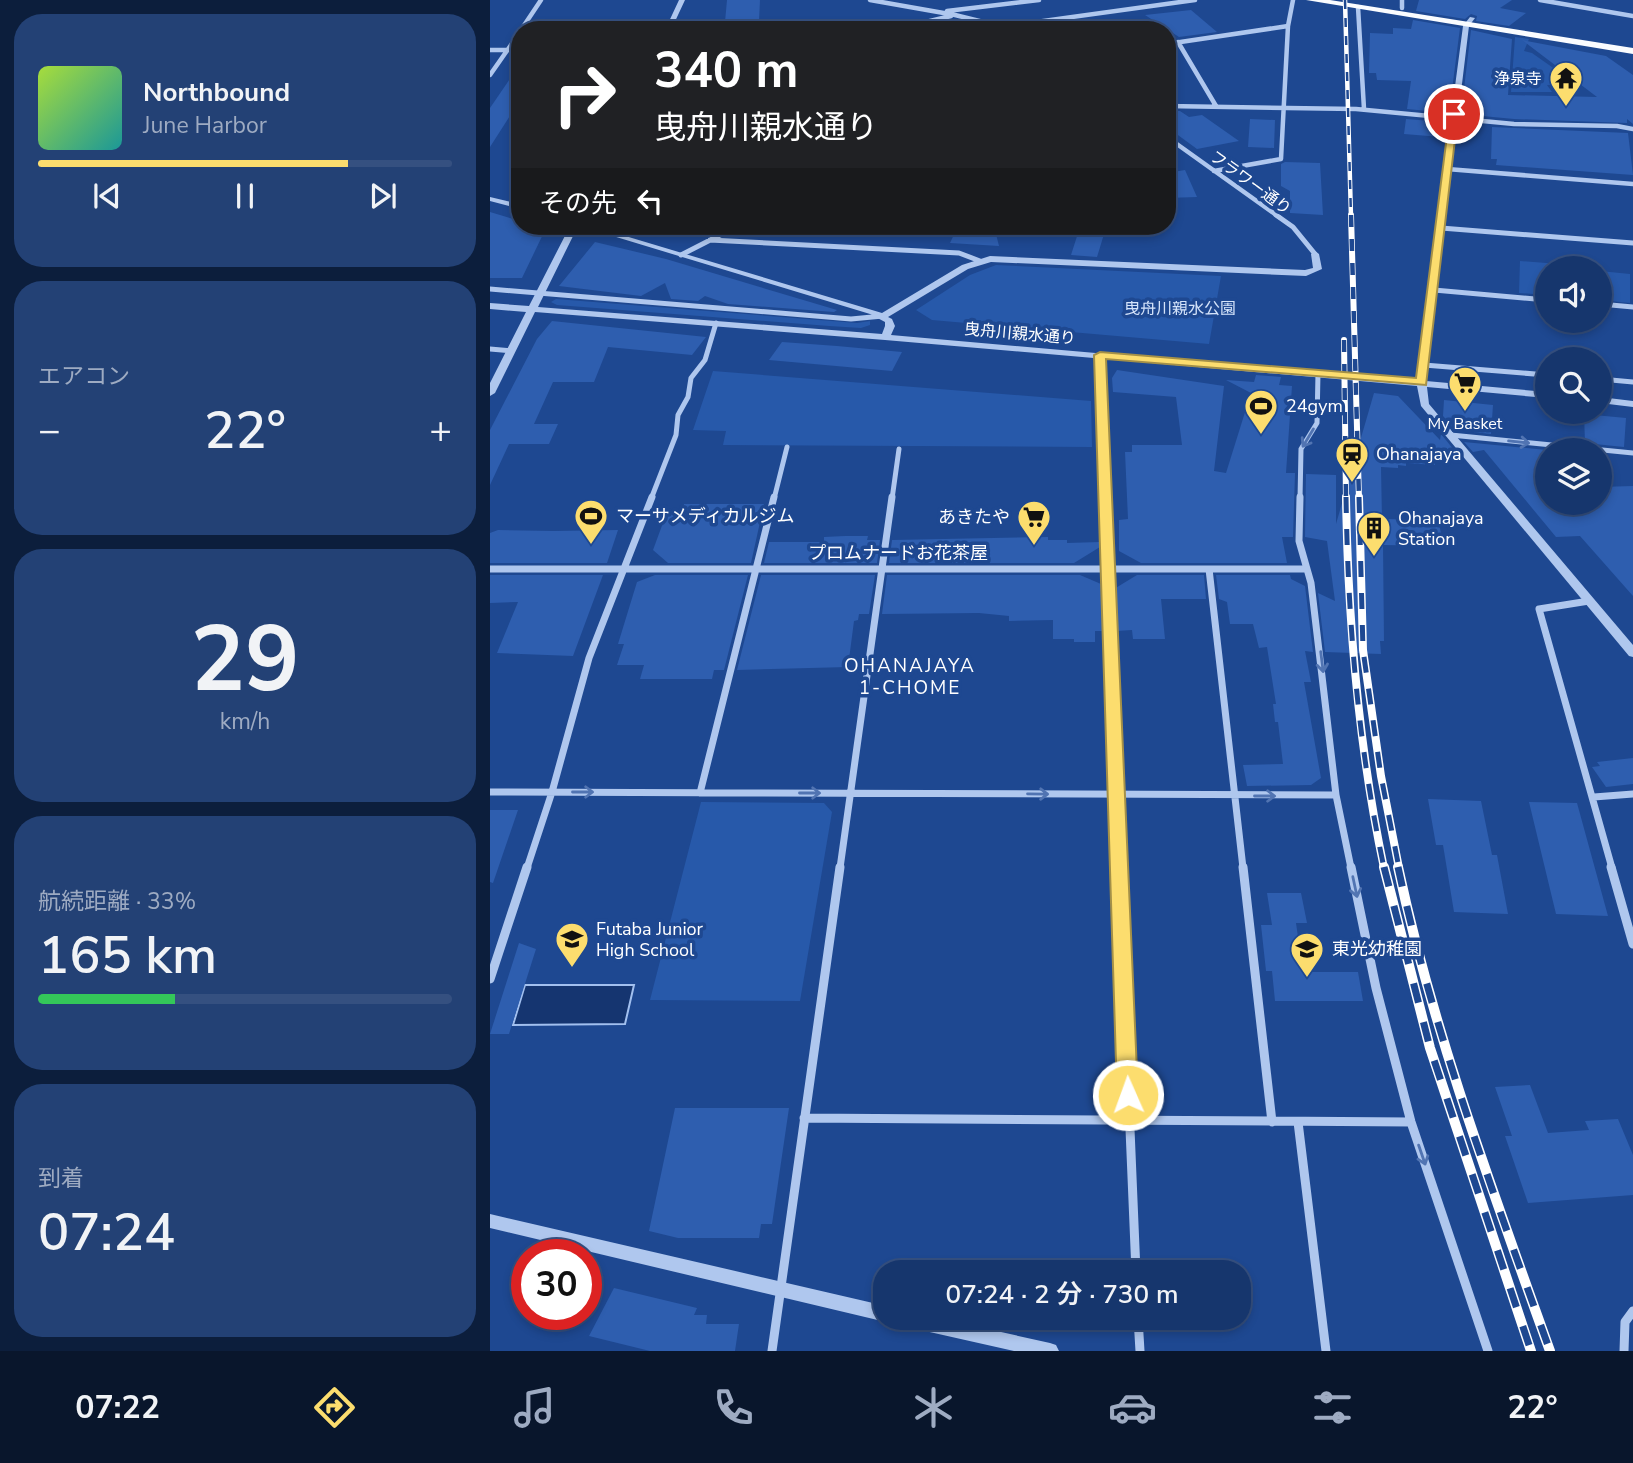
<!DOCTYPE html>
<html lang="ja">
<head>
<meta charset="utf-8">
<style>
  :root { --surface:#16366d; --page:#234175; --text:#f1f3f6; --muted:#9eabc2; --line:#355080; --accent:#fcdd6e }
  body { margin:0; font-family:"Nunito Sans","Noto Sans JP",sans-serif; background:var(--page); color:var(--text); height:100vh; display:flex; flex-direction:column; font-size:26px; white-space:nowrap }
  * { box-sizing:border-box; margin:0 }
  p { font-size:23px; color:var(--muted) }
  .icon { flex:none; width:38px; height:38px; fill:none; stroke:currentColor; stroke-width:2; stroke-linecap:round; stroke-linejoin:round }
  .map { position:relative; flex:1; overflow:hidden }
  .drawer { display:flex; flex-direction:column; gap:14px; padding:14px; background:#0c1e3c; width:490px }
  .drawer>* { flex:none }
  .guide { position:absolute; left:21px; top:21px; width:665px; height:214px; border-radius:28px; box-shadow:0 4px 10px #0003,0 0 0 2px var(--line); background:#202124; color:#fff; overflow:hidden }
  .fabs { position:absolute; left:1045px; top:256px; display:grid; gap:14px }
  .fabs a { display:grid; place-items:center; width:77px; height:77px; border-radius:50%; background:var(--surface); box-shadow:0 4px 10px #0003,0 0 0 2px var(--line); font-size:35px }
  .speed { position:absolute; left:21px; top:1239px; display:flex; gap:14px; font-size:35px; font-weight:700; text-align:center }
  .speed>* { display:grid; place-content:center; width:91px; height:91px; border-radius:50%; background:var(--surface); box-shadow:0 4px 10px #0003,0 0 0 2px var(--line); line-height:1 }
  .speed .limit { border:10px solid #d22; background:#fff; color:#111 }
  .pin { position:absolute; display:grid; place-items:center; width:60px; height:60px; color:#fff; margin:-30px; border:4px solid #fff; border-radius:50%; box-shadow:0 2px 7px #0007 }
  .me { position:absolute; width:77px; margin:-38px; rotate:358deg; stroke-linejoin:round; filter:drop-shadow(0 0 5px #0008) }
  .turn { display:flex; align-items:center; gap:24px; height:147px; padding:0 28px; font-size:32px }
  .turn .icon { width:91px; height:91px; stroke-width:2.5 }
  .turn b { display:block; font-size:49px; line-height:60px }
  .then { display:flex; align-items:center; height:66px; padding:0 28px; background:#0003; gap:14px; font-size:26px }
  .big { font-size:52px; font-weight:600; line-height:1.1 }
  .drawer .widget { flex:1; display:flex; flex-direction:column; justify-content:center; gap:10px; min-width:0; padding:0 24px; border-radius:28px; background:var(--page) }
  .drawer .dial { align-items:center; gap:0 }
  .dial b { font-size:91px; line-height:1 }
  .song { display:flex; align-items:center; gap:21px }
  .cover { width:84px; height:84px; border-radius:10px; background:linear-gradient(135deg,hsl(80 70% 55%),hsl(180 70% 35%)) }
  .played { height:7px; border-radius:4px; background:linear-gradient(90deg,var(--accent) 75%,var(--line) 75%) }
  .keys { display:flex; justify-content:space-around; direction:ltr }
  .heat { display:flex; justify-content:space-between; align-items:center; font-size:38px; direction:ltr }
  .charge { height:10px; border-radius:5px; background:linear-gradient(90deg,#34c759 33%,var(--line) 0) }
  .trip { position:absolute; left:383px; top:1260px; width:378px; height:70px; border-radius:28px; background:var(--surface); box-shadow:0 4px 10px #0003,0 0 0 2px var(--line); font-weight:600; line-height:70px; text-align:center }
  .tab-bar { display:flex; height:112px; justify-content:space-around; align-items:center; background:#09162c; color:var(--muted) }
  .tab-bar .icon { width:49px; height:49px }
  .tab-bar .on { color:var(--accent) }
  .tab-bar b { font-size:32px; color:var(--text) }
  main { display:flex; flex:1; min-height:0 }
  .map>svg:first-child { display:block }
  .green { fill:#2759aa }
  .water { fill:#153570; stroke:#a2c0ef; stroke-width:2 }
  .building { fill:#2e5eaf }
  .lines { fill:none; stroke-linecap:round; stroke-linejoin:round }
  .minor-far3 { stroke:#afc7ee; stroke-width:4.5 }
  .minor-far2 { stroke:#afc7ee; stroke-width:5 }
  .minor-far1 { stroke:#afc7ee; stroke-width:7 }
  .minor { stroke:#afc7ee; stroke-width:9 }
  .tertiary { fill:#afc7ee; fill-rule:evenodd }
  .trunk { fill:#fafcff; fill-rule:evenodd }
  .rail-far3-casing { stroke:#fff; stroke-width:4.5 }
  .rail-far2-casing { stroke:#fff; stroke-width:6 }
  .rail-far1-casing { stroke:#fff; stroke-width:8 }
  .rail-casing { stroke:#fff; stroke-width:10 }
  .rail-far3 { stroke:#1e4891; stroke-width:2.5; stroke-dasharray:9; stroke-linecap:butt }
  .rail-far2 { stroke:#1e4891; stroke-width:4.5; stroke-dasharray:12; stroke-linecap:butt }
  .rail-far1 { stroke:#1e4891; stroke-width:5; stroke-dasharray:16; stroke-linecap:butt }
  .rail { stroke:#1e4891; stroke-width:7; stroke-dasharray:20; stroke-linecap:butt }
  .oneway { stroke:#5174b2 }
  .route { fill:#fcdd6e; stroke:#a49048; stroke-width:2 }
  .labels { text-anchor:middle; stroke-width:7; stroke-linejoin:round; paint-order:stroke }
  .far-poi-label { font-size:16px; fill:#fff; stroke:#1e4891; text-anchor:end }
  .far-street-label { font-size:16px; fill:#fff; stroke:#1e4891 }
  .far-park-label { font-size:16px; fill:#d4e3fa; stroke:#1e4891 }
  .poi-label { font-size:18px; fill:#fff; stroke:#1e4891; text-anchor:start }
  .street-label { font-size:18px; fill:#fff; stroke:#1e4891 }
  .neighbourhood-label { font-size:19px; letter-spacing:2px; fill:#fff; stroke:#1e4891 }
</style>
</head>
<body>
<main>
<section class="drawer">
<div class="widget">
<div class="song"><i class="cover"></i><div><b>Northbound</b><p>June Harbor</p></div></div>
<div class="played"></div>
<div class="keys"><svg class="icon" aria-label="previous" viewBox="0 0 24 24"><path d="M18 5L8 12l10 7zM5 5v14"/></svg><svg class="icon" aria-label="pause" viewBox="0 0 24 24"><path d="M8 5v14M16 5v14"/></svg><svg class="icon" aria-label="next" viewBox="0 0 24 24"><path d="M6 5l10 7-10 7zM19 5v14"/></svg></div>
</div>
<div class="widget"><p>エアコン</p>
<div class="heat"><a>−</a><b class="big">22°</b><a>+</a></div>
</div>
<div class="widget dial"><b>29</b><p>km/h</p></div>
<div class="widget"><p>航続距離 · 33%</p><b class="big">165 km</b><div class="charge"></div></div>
<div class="widget"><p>到着</p><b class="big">07:24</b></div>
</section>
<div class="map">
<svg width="1143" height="1351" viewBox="0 0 1143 1351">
  <rect width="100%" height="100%" fill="#1e4891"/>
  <!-- green -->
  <path class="green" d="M1025,37L1039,39L1034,51L1042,53L1086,84L1057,85L1062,92H1021Z
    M1030,261L1095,266L1096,268H1057V295L1029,293Z
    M506,265L731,276L719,344L442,320L426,310L480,275Z
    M1110,271L1140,274V303L1110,300Z
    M66,299L367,323L380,321V325L371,328L339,326L67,305L61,302Z
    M223,371L601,401L602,447L233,445L236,431L203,430Z
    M211,802L334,803L342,812L310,1001L160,1000Z"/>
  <!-- water -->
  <path class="water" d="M35,985H144L135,1024L23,1025Z"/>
  <!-- building -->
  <path class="building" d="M237,0H270L269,21L235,22Z
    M929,0H1022L1010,8L1036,13L1019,26L986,21L987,16L981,14L975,19L926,11Z
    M701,10L727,32L689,37L655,15Z
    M923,20L970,28L959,113L917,109L921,81L887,80L886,73H879L880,33L903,34V28L921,29Z
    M981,30L1022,39L1018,95L1107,97L1032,40L1116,56L1143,75V124L1137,119V123L1024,119L971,114Z
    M30,64V100L0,147V108Z
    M677,111H690L699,117L712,115L749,141L707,149L677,127Z
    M760,119L785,120L784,148L758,147Z
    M916,119L954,122L951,137L914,134Z
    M1002,127L1138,133L1143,175L1006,165L1007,159H1001Z
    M795,162L830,163L833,215L800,213V191L791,186V164Z
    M695,170L707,197L677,198V173Z
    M0,212L30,221V226H57L32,278H0Z
    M468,226H504L509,246L460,243Z
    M589,230L615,231L607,257L581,255Z
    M105,242L176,259L347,310L344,312L238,304L215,296L208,301L181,299L175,283L151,296L69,286Z
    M62,321L216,337L202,355L118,347L104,382H63L44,424H68L59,444H19L0,485V430L47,339Z
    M292,342L347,346L412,352L402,371L279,360Z
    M627,370L734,386L724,471L736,473L761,393L736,380L764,382L766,375L791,377L789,385L802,386L796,473H805L803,537H792L797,563H651L629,551V520L638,519L635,452H642V445H692L686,397L623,392L622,378Z
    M884,393L908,396L950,440L951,434L968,455L944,459L945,465L916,463V466L908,465V468L891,467L892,519L948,520L954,546L893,545L894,641H890L891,654L835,652L828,593L845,601L837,541L815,537L816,474L846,475V524Z
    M954,400L1003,405L1001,434L965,430L953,416Z
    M1094,414L1136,418L1134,447L1095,443Z
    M974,442L1057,450V502H1110V487L1143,486V596L1090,536L1066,537L994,450L983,452Z
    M194,504H274L261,563H178L163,550L177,512H192Z
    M8,530L64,531L128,530L117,563H0V533Z
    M355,536H378L377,540H390L387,563H274L279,542H334V537Z
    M558,537V540H577V543L610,542V547L584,563H399L402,540Z
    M0,575H113L83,656L7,653L28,602L0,603Z
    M165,575H258L234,670H224L222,679H150L154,665H127L134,644H128L147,582Z
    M271,575H385L379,614H369L368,620L364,621L358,667L247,670Z
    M397,575H590L611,584L613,631H605V642H584V639H563V620L519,621V616L489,613L392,614Z
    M647,575H714L716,599H671L675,639H643L642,630L626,631L624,589Z
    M726,575H800L801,579L815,586L823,652L815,651L821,682H814L831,778L821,785L757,786L753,765L793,764L788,722H785L783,704H786L777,647L769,648L763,624H740L737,602L729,599Z
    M1143,758V784L1116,787L1102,767L1110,766L1107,762Z
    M938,799L991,801L1002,855H1007L1018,914L964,912L953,845H946Z
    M1039,802L1087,803L1118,916L1066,914Z
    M0,810H28L3,883L0,882Z
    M777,893H811L817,923H806L813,972H868L873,1001H785L782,971H776L771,925H782Z
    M29,943L46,949L19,1034H0Z
    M1040,1085L1058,1133L1099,1130L1095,1121L1128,1119L1143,1155V1195L1038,1203L1015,1136H1022L1005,1087Z
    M185,1108H299L282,1224H271L269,1238H188L159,1231Z
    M124,1288L207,1308L204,1315H217L216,1324H249L245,1351H160L99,1336Z"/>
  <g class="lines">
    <!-- minor-far3 -->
    <path class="minor-far3" d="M380,0L465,15L526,30
      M912,0V8
      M1050,0L1143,16
      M868,7L874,109
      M457,11L549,0
      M517,26L705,0
      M31,30L51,0
      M402,30L461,16
      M688,42L726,106
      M677,44L798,26
      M0,50H30
      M0,75L30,32
      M677,106L866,109L1024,124L1127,126L1143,129
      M677,137L789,217
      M957,169L1143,184
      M724,171L791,159L798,26L803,0"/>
    <!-- minor-far2 -->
    <path class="minor-far2" d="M786,215L803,227L825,254
      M951,228L1143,243
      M220,240L469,253L490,261
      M191,255L232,234L235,226
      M0,289L361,319L393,316
      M944,290L1057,300
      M1110,304L1143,307
      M0,349L22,351
      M610,355L614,499
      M934,365L1057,375
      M1110,379L1143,382
      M961,435L1143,453
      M161,499L186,435L188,415L198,397L201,378L215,360L226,323
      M284,499L297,447
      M402,499L409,449
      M810,499L811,449L827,423L828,373"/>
    <!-- minor-far1 -->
    <path class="minor-far1" d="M614,497L629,868
      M810,497L809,541L821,583L846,795L861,868
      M0,569H817
      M719,569L753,868
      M1099,601L1049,609L1122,868
      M0,792L846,795
      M210,793L284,497
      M1104,797L1143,794
      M37,868L62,792L99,658L162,497
      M350,868L402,497"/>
    <!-- minor -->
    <path class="minor" d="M629,867L646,1272
      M753,867L782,1122
      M861,867L886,988L921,1122L998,1351
      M1121,867L1143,944
      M0,979L37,867
      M314,1118L921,1122
      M808,1122L836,1351
      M648,1318L650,1351
      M282,1351L350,867
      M1134,1351L1135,1322L1143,1311"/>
    <!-- tertiary -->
    <path class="tertiary" d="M189,0H195L181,30H175Z
      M980,17L985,18L979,26L936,381L1057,392V398L937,387L939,404L1143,645V657L1139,656L931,406L927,386L395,340L45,312L5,393L0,396V383L36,312L0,309V303L39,306L80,226H88L48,307L392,334L395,326V322L380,314L90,226H102L392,313L472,265L500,256L815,270L823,268L821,254L825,251L829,254L832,269L816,276L501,262L478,269L398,317L402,319L405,326L401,335L926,381L973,26Z
      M0,197L30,204V209L0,201Z
      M1110,397L1143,401V407L1110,403Z
      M0,1214L396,1306V1318H403L396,1322L0,1228Z
      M404,1318H448L560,1343L566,1345L569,1351H524L413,1326L407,1324Z"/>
    <!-- trunk -->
    <path class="trunk" d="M816,0H840L1143,48V54Z"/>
    <defs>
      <path id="rail-far3" d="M855,0L861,217"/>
      <path id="rail-far2" d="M861,215L869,499
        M854,340L856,499"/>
      <path id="rail-far1" d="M856,497C858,623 868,745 894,868
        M869,497L873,650L891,776L909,868"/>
      <path id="rail" d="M894,867L940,1048L1041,1351
        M908,867C943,1032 1003,1192 1060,1351"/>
    </defs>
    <!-- rail-far3 casing -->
    <use href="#rail-far3" class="rail-far3-casing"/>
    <!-- rail-far2 casing -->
    <use href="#rail-far2" class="rail-far2-casing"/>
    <!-- rail-far1 casing -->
    <use href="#rail-far1" class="rail-far1-casing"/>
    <!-- rail casing -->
    <use href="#rail" class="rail-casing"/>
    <!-- rail-far3 -->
    <use href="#rail-far3" class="rail-far3"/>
    <!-- rail-far2 -->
    <use href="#rail-far2" class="rail-far2"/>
    <!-- rail-far1 -->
    <use href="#rail-far1" class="rail-far1"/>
    <!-- rail -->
    <use href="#rail" class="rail"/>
  </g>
  <!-- one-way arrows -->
  <defs><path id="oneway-shaft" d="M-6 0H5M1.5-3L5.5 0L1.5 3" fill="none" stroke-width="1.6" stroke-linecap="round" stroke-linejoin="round" transform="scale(1.75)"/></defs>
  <g class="oneway">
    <use href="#oneway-shaft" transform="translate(818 438) rotate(121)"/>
    <use href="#oneway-shaft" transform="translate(1029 442) rotate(6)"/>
    <use href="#oneway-shaft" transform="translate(832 662) rotate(83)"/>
    <use href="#oneway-shaft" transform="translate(93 792)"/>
    <use href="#oneway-shaft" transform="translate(320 793)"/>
    <use href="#oneway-shaft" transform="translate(548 794) rotate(1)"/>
    <use href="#oneway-shaft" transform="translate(775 796)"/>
    <use href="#oneway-shaft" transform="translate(865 887) rotate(78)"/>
    <use href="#oneway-shaft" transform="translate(932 1155) rotate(71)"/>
  </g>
  <!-- route -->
  <path class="route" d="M960,112L968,114L936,385L616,359L648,1095L645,1101L638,1103L630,1101L627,1095L604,355L610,352L926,378Z"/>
  <!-- icons -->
  <defs>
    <symbol id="temple-pin" viewBox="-11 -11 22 30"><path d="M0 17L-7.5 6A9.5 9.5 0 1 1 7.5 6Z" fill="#fcdd6e" stroke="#1e4891"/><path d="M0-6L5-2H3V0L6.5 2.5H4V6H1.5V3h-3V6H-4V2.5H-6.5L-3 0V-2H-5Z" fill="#111"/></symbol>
    <symbol id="supermarket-pin" viewBox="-11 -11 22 30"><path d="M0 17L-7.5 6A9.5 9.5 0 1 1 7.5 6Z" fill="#fcdd6e" stroke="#1e4891"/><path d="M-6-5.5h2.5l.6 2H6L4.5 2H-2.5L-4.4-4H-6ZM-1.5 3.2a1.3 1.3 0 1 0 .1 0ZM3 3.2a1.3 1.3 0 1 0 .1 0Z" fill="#111"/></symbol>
    <symbol id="stadium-pin" viewBox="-11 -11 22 30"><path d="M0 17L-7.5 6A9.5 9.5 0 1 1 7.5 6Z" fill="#fcdd6e" stroke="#1e4891"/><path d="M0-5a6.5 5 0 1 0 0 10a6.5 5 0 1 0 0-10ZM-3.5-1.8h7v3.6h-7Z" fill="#111"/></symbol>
    <symbol id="station-pin" viewBox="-11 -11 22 30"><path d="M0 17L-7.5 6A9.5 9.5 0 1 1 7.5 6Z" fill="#fcdd6e" stroke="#1e4891"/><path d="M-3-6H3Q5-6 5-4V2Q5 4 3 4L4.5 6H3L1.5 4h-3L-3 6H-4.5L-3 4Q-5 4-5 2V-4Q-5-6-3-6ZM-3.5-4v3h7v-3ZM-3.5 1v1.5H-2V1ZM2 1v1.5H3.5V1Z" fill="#111"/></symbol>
    <symbol id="building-pin" viewBox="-11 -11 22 30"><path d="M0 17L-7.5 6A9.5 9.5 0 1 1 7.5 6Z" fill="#fcdd6e" stroke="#1e4891"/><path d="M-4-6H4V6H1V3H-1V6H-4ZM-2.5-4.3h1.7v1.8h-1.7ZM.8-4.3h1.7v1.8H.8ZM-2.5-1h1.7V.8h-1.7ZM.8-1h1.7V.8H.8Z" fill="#111"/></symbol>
    <symbol id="school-pin" viewBox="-11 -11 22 30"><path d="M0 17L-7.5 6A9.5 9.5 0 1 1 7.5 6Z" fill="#fcdd6e" stroke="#1e4891"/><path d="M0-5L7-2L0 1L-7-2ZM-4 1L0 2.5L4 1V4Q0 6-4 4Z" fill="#111"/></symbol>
  </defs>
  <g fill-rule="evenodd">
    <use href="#temple-pin" x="1057" y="59" width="38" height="52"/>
    <use href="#supermarket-pin" x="956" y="364" width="38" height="52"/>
    <use href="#stadium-pin" x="752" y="387" width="38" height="52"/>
    <use href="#station-pin" x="843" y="435" width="38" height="52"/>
    <use href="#stadium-pin" x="82" y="497" width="38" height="52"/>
    <use href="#supermarket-pin" x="525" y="498" width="38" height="52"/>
    <use href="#building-pin" x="865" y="509" width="38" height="52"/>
    <use href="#school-pin" x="63" y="920" width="38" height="52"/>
    <use href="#school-pin" x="798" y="930" width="38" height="52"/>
  </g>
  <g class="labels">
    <!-- far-poi labels -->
    <g class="far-poi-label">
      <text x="1052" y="84">浄泉寺</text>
      <text x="975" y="429" text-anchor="middle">My Basket</text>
    </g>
    <!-- far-street labels -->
    <g class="far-street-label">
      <text transform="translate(761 182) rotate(36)" y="6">フラワー通り</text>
      <text transform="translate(530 333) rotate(5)" y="6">曳舟川親水通り</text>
    </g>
    <!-- far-park labels -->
    <g class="far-park-label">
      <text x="690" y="314">曳舟川親水公園</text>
    </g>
    <!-- poi labels -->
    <g class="poi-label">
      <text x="796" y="412">24gym</text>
      <text x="886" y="460">Ohanajaya</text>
      <text x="126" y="522">マーサメディカルジム</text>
      <text x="520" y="523" text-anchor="end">あきたや</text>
      <text x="908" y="524">Ohanajaya<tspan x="908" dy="21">Station</tspan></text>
      <text x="106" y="935">Futaba Junior<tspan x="106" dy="21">High School</tspan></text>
      <text x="842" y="955">東光幼稚園</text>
    </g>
    <!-- street labels -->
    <g class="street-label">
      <text x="408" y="559">プロムナードお花茶屋</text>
    </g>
    <!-- neighbourhood labels -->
    <g class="neighbourhood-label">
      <text x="420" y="672">OHANAJAYA<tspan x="420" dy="22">1-CHOME</tspan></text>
    </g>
  </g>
</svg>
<div class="fabs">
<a><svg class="icon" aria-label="sound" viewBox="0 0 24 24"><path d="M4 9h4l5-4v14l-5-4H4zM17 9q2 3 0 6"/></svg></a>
<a><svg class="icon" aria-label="search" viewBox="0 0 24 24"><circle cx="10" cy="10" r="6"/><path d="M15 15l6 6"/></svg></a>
<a><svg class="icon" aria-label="layers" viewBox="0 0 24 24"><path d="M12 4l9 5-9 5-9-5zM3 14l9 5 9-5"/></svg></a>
</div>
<div class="speed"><div class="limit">30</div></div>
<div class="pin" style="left:964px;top:114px;background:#d93025"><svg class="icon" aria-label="arrive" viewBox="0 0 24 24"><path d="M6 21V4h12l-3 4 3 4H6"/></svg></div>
<svg class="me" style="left:638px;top:1095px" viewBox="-20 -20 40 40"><circle r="17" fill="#fcdd6e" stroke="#fff" stroke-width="3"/><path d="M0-11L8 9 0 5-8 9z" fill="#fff"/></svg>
<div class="trip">07:24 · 2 分 · 730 m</div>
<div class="guide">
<div class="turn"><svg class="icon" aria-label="right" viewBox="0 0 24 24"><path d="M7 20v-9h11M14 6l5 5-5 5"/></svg><div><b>340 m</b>曳舟川親水通り</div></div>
<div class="then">その先<svg class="icon" aria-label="left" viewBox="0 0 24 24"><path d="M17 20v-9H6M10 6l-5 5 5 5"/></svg></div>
</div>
</div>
</main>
<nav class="tab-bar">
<b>07:22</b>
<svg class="icon on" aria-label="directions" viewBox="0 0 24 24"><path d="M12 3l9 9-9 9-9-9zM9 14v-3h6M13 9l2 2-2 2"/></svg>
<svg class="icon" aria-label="music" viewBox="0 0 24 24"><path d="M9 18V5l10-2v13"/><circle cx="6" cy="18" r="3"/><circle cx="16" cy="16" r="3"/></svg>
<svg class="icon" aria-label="phone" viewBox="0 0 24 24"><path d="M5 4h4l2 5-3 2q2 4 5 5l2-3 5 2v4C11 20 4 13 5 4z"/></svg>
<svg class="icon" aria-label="climate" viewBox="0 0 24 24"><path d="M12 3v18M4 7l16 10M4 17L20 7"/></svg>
<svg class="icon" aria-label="car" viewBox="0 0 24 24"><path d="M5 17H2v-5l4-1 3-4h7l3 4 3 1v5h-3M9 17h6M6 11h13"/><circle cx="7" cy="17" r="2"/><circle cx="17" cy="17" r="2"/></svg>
<svg class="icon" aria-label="filters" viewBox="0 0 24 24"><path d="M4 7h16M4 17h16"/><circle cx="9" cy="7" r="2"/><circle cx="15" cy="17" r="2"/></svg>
<b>22°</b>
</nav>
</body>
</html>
